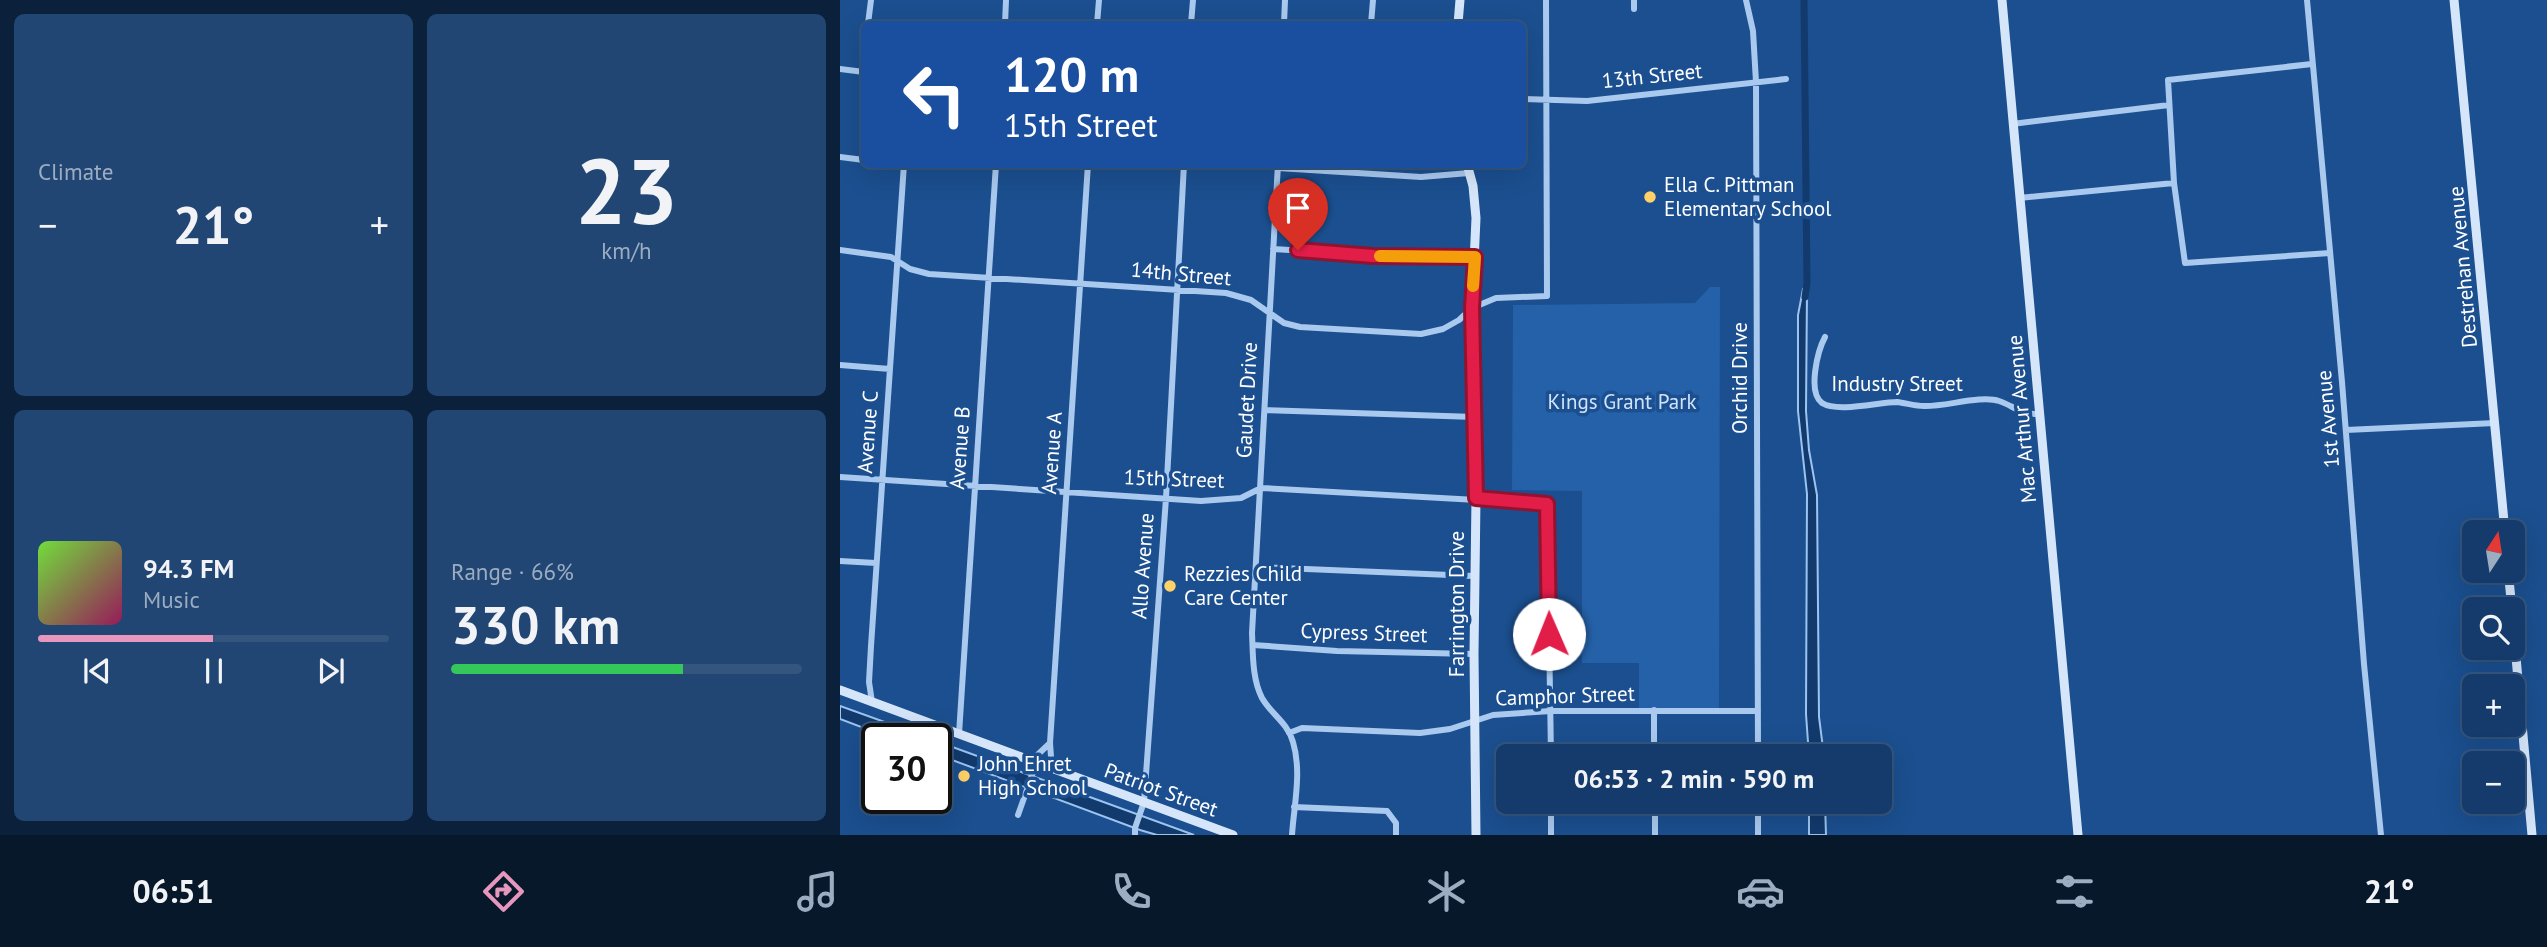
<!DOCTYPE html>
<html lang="en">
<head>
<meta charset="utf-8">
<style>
  :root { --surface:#143b6b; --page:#214673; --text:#f1f3f6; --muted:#9dadc1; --line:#33557e; --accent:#e797bd }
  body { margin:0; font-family:"PT Sans",sans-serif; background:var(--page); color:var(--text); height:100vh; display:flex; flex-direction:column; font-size:26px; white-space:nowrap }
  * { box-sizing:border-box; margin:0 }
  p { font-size:23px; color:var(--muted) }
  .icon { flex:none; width:38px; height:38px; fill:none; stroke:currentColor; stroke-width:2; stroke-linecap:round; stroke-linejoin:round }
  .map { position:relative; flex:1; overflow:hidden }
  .sheet { display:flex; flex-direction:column; gap:14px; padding:14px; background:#0b203b; width:840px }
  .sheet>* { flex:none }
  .banner { position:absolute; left:21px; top:21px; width:665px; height:147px; border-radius:10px; box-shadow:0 7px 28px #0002,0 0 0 2px var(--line); background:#1a4fa0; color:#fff; overflow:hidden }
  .needle { width:46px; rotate:12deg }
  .buttons { position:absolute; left:1622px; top:520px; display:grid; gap:14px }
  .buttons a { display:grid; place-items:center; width:63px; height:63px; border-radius:10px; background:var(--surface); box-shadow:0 7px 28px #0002,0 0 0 2px var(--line); font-size:35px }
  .speed { position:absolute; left:21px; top:723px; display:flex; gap:14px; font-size:35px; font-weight:700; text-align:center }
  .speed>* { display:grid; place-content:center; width:91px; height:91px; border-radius:50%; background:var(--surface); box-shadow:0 7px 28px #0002,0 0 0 2px var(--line); line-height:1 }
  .speed .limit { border:4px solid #111; border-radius:10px; background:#fff; color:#111 }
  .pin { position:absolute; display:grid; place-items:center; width:60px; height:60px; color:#fff; margin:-72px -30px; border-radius:50% 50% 50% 0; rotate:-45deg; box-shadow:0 0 7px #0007 }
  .pin .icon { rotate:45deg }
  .me { position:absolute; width:77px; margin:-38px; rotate:359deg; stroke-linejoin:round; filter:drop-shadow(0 0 5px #0008) }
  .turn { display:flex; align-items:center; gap:24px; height:147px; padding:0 28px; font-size:32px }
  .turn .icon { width:91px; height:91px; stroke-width:2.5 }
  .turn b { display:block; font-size:49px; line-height:60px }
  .big { font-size:52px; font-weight:800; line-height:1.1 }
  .sheet .card { flex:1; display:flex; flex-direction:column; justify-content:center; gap:10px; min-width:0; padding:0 24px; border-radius:10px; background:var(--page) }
  .sheet .dial { align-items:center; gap:0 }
  .dial b { font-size:91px; line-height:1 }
  .song { display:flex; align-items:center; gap:21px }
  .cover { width:84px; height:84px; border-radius:10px; background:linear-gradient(135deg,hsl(100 70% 55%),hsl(330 70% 35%)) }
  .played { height:7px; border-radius:4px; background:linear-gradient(90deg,var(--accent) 50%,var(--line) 50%) }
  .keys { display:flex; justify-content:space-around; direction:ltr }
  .heat { display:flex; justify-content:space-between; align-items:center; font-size:38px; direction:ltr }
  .charge { height:10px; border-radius:5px; background:linear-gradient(90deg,#34c759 66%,var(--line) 0) }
  .sheet .tiles { flex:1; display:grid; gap:14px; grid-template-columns:repeat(2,1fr) }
  .trip { position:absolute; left:656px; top:744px; width:396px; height:70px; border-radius:10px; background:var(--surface); box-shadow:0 7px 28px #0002,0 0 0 2px var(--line); font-weight:800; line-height:70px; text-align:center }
  .tab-bar { display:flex; height:112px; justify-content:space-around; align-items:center; background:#08182b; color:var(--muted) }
  .tab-bar .icon { width:49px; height:49px }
  .tab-bar .selected { color:var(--accent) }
  .tab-bar b { font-size:32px; color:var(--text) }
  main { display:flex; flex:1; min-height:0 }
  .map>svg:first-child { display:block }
  .green { fill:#2461a8 }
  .water { fill:#123a6d; stroke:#9cc4f0; stroke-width:2 }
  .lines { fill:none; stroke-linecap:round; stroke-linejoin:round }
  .canal { stroke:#123a6d; stroke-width:7 }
  .street { stroke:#a9c9ee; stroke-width:6 }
  .secondary { stroke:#d6e6fa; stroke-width:9 }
  .route-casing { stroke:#92132f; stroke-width:18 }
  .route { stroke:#e11d48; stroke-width:12 }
  .slow { stroke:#f59e0b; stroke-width:12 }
  .poi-dot { fill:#ffd166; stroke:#1b4f8f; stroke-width:2.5 }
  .labels { text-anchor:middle; stroke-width:7; stroke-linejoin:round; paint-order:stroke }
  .street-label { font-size:21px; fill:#fff; stroke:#1b4f8f }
  .poi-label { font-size:21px; fill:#fff; stroke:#1b4f8f; text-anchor:start }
  .park-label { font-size:21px; fill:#cfe3fa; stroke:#1b4f8f }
</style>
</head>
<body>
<main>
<section class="sheet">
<div class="tiles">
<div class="card"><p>Climate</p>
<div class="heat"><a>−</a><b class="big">21°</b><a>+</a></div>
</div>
<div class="card dial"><b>23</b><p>km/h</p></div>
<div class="card">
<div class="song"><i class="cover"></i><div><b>94.3 FM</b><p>Music</p></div></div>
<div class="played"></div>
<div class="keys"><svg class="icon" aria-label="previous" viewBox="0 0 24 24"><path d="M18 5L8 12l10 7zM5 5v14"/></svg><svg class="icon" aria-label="pause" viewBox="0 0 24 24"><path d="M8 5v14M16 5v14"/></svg><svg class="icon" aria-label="next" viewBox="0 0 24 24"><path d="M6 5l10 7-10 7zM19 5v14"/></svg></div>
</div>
<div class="card"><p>Range · 66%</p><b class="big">330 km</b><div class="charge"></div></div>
</div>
</section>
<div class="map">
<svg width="1707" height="835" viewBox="0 0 1707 835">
  <rect width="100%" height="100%" fill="#1b4f8f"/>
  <!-- green -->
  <path class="green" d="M870,287H880L879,709L799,710V663H742V491L672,490L673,305L855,303Z"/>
  <!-- water -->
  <path class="water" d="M963,289L967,290L966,411L969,450L977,495L979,717L984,756H969L966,714L967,494L958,411V315Z
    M0,706L89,738H50L0,719Z
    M96,741L354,835H317L300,830L96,754Z
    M969,802H985L986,835H969Z"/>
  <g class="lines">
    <!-- canal -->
    <path class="canal" d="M964,0L967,283L965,297"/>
    <!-- street -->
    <path class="street" d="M794,0V9
      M906,0L913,31L916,82L918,756
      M1467,0L1502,382L1524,664L1541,835
      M28,24L31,0
      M165,24L166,0
      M257,24L259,0
      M351,24L353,0
      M444,24L445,0
      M531,24L533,0
      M1472,64L1328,80L1334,183L1345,263L1490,253
      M0,69L24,72
      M22,72L24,55
      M682,99L747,101L946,79
      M1172,124L1329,105
      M0,157L24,160
      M438,164L412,633C413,653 412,679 422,698C431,714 448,723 453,742C462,772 454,805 452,835
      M438,168L581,177L629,173
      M1179,198L1334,183
      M433,249L533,255L635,257
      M0,250L51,257L70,269L89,274L386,293L411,300L444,323L460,327L581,334L603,329L619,320L632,308L656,298L707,296L706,0
      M985,337C978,350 967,392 982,403C998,413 1039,402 1057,402C1066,403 1075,406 1084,406C1104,407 1141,395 1159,401C1174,406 1181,415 1199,414
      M0,365L50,369
      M425,410L635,417
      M1506,430L1655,423
      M0,477L361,501L401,498L421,488L707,504L711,756
      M0,561L36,563
      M417,567L634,576
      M413,645L497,651L634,654
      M32,702L29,682L31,646L64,164
      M814,710V756
      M449,733L462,728L580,733L610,729L653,715L711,711H918
      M119,734L156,164
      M191,761L210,743
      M212,770L210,743L248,164
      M815,802V835
      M918,802V835
      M454,807L547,811L556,823V835
      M178,815L196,764
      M295,835V828L304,802L326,498L344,164
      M711,835V802"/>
    <!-- secondary -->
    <path class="secondary" d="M1162,0L1238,835
      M1614,0L1665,532
      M618,24L620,0
      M627,164L633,186L636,218L632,308L636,498L634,654L636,835
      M1668,570L1672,609
      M1673,624L1692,835
      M0,690L393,835"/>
  </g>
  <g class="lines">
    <defs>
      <path id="route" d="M458,250L533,256L635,257L632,308L636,498L707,504L709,634"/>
    </defs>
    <!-- route casing -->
    <use href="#route" class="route-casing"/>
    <!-- route -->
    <use href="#route" class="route"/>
    <!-- slow -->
    <path class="slow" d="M540,256L635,257L633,286"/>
  </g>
  <!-- markers -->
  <g class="poi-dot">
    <circle cx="810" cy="197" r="7"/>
    <circle cx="330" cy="586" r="7"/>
    <circle cx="124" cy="776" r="7"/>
  </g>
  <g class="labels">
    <!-- street labels -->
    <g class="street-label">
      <text transform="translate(812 76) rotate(-6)" y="7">13th Street</text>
      <text transform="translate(1623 267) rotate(-95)" y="7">Destrehan Avenue</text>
      <text transform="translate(341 274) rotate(5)" y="7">14th Street</text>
      <text transform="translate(900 378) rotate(-90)" y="7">Orchid Drive</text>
      <text x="1057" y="391">Industry Street</text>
      <text transform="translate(407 400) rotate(-87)" y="7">Gaudet Drive</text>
      <text transform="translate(1182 419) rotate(-95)" y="7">Mac Arthur Avenue</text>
      <text transform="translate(1488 419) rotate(-95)" y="7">1st Avenue</text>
      <text transform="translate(28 432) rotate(-86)" y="7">Avenue C</text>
      <text transform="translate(120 448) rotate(-86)" y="7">Avenue B</text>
      <text transform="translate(212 453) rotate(-86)" y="7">Avenue A</text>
      <text transform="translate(334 479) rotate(2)" y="7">15th Street</text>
      <text transform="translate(303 566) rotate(-86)" y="7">Allo Avenue</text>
      <text transform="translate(617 604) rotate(-90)" y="7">Farrington Drive</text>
      <text transform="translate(524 633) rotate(2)" y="7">Cypress Street</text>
      <text transform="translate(725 696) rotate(-2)" y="7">Camphor Street</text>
      <text transform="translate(321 790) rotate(20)" y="7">Patriot Street</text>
    </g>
    <!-- poi labels -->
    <g class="poi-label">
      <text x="824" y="192">Ella C. Pittman<tspan x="824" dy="24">Elementary School</tspan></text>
      <text x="344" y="581">Rezzies Child<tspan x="344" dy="24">Care Center</tspan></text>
      <text x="138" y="771">John Ehret<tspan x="138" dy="24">High School</tspan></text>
    </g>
    <!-- park labels -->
    <g class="park-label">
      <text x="782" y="409">Kings Grant Park</text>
    </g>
  </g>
</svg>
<div class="buttons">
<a><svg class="needle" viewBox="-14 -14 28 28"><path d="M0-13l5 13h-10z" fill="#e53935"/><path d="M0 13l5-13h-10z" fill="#9dadc1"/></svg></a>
<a><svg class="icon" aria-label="search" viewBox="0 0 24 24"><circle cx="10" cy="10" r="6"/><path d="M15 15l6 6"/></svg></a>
<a>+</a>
<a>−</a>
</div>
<div class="speed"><div class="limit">30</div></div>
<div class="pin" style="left:458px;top:250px;background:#d93025"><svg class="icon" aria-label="arrive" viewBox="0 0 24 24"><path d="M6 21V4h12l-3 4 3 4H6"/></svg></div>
<svg class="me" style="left:709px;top:634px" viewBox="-20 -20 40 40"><circle r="19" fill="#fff"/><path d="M0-13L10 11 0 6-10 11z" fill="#e11d48"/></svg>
<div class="trip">06:53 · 2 min · 590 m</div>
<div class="banner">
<div class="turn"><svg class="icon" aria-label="left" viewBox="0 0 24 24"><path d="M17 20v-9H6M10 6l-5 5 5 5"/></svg><div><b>120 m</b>15th Street</div></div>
</div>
</div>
</main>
<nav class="tab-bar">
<b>06:51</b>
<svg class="icon selected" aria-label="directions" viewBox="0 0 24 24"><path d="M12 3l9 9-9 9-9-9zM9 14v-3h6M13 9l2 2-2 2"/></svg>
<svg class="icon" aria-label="music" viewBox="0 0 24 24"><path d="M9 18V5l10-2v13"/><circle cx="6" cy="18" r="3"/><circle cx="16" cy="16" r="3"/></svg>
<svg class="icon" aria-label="phone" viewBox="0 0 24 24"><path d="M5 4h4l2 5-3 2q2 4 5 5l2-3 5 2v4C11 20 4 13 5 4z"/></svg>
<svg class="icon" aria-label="climate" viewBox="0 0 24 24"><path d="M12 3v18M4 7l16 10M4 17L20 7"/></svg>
<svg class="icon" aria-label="car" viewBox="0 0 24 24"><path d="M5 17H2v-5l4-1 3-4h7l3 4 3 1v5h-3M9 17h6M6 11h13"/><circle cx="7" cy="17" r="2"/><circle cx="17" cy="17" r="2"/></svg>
<svg class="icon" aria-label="filters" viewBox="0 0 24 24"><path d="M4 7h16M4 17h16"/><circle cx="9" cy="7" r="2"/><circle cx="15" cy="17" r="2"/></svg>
<b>21°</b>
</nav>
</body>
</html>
